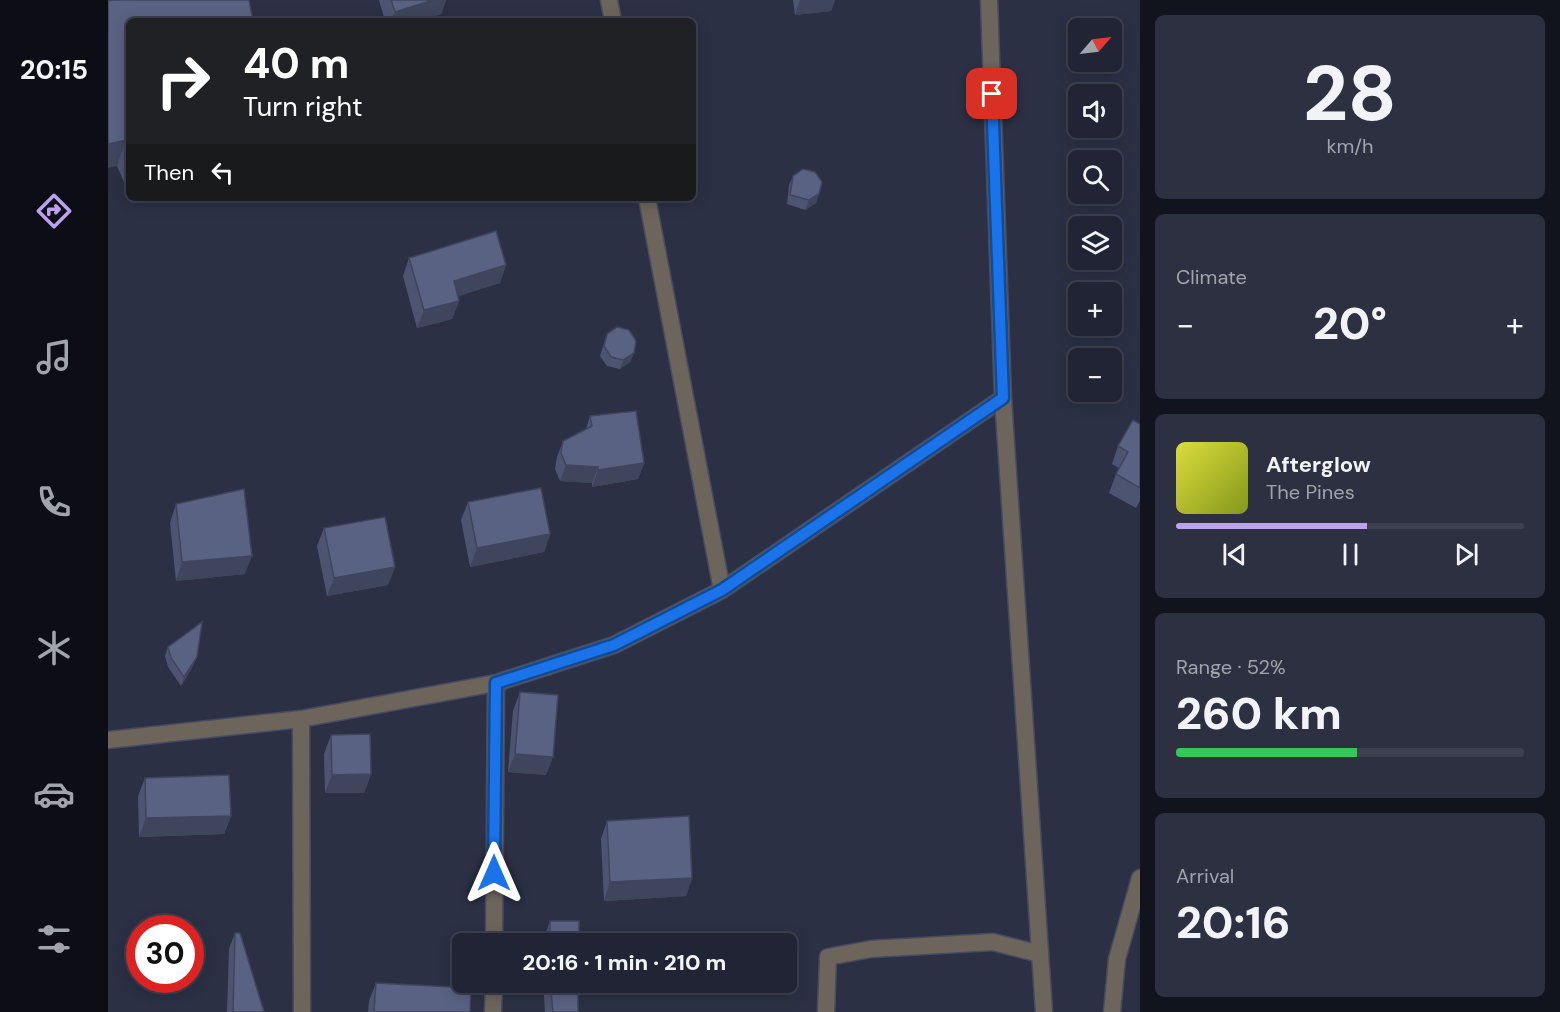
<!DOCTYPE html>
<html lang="en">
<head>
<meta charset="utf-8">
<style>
  :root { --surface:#202434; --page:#2d3040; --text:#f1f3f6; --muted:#a2a4ac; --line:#3d414f; --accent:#bca0f2 }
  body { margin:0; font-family:"DM Sans",sans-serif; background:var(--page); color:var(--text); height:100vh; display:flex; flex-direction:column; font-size:22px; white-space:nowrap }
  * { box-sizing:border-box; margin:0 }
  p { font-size:20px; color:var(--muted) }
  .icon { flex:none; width:33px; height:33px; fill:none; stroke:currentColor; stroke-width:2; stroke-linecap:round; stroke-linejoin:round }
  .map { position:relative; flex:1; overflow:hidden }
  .panel { display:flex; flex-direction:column; gap:15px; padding:15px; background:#12141d; width:420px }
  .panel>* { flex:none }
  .hud { position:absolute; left:18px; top:18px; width:570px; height:183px; border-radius:9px; box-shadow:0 3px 15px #0003,0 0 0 2px var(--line); background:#202124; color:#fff; overflow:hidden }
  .needle { width:39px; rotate:62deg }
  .tools { position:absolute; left:960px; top:18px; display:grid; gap:12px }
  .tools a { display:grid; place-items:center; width:54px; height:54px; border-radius:9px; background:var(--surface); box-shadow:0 3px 15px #0003,0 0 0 2px var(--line); font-size:30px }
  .speed { position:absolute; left:18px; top:915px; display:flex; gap:12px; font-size:30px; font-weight:700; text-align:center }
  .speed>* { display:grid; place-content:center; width:78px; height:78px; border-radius:50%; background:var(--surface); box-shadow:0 3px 15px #0003,0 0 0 2px var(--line); line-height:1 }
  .speed .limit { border:9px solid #d22; background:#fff; color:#111 }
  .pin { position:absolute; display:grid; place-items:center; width:51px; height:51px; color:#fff; margin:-26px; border-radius:12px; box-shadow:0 3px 9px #0006 }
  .me { position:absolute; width:66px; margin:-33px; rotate:0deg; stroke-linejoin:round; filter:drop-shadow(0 0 4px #0008) }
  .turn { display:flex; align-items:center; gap:21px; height:126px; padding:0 18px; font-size:27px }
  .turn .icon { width:78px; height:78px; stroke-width:2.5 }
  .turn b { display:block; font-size:42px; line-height:51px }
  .then { display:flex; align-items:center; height:57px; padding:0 18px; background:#0003; gap:12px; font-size:22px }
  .big { font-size:45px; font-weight:800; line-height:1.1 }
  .panel .card { flex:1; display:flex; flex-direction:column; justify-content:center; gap:9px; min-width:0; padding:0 21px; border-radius:9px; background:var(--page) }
  .panel .dial { align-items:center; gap:0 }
  .dial b { font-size:78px; line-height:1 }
  .song { display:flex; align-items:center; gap:18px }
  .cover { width:72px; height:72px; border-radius:9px; background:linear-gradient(135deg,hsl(60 70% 55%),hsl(70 70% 35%)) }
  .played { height:6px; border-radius:3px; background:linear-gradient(90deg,var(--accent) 55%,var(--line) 55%) }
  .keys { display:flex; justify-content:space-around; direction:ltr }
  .heat { display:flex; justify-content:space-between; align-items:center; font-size:33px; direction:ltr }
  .charge { height:9px; border-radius:4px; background:linear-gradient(90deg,#34c759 52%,var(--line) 0) }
  .trip { position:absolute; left:344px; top:933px; width:345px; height:60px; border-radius:9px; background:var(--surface); box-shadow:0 3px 15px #0003,0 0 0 2px var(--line); font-weight:800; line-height:60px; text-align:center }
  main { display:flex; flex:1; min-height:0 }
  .menu { display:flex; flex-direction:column; width:108px; justify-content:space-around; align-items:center; background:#0d0e15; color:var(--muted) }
  .menu .icon { width:42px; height:42px }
  .menu .current { color:var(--accent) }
  .menu b { font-size:27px; color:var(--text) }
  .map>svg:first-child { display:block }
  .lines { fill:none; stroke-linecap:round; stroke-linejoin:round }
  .minor-casing { stroke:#464b5f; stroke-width:19 }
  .tertiary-casing { stroke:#464b5f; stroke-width:19 }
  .minor { stroke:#6d645b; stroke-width:16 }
  .tertiary { stroke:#6d645b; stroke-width:16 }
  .wall { fill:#4d5471 }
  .shaded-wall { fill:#3f455c }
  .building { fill:#5a6283; stroke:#3f455c; stroke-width:1.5 }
  .route-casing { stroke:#114b97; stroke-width:15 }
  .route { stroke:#1a73e8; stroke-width:10 }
</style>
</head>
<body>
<main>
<nav class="menu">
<b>20:15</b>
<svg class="icon current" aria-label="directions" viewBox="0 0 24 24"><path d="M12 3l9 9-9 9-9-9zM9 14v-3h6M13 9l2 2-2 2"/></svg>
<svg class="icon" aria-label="music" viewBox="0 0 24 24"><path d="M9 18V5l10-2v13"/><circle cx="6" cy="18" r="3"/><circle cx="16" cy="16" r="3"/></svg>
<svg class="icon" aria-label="phone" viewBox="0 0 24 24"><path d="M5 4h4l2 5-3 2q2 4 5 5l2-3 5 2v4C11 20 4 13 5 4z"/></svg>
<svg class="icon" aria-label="climate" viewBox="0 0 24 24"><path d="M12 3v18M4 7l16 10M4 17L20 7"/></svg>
<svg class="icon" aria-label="car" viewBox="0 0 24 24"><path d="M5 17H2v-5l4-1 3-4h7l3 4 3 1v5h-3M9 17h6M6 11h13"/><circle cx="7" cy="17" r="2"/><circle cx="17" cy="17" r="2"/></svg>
<svg class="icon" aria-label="filters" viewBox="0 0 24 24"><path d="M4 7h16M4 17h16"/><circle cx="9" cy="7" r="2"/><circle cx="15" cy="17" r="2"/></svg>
</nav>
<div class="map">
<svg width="1032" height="1012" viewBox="0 0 1032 1012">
  <rect width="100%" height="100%" fill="#2b3045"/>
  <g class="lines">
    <defs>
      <path id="minor" d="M501,0L505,21
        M881,0L895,398L936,1012
        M539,198L614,590
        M193,719L194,1012
        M0,740L193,719L388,683L506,645L614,590L895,398
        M386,944L388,683
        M385,1012L386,982
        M718,1012L720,957L763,949L885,942L932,954"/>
      <path id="tertiary" d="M1004,1012L1009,959L1032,878"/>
    </defs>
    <!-- minor casing -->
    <use href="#minor" class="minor-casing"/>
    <!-- tertiary casing -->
    <use href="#tertiary" class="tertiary-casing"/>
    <!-- minor -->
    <use href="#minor" class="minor"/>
    <!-- tertiary -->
    <use href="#tertiary" class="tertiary"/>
  </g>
  <!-- wall -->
  <path class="wall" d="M271,0H338L333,14L309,21H277Z
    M685,0H727L723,11L687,15Z
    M21,21V181L16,182L9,166Z
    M685,176L708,203L697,210L679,204L681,185Z
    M301,258L398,265L392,283L349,296L351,301L344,319L309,328L295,276Z
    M499,334L526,353L522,362L512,369L499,366L492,356Z
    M482,416L536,463L530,479L484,487V483L452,481L447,469L449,457L455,441L478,429Z
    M1032,424V501L1028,508L1001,493L1008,474L1011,468L1004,464L1010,446Z
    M360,502L442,534L436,552L362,567L353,520Z
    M68,504L137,574L68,581L62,523Z
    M216,528L287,567L280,585L219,596L209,546Z
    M60,647L89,657L85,666L73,686L60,667L57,656Z
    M412,692L445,757L438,775L400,772L405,711Z
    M223,735L263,774L256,793H217L216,754Z
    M37,778L123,816L116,834L31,837L30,796Z
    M499,821L584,878L578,896L496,901L493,839Z
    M442,921L471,944H436V938Z
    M127,933L156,1012H119L121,949Z
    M435,982H470V1012H437Z
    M268,983L362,1012H260L261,1001Z"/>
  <!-- shaded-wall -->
  <path class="shaded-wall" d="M325,0H338L333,14L309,21H283L287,12Z
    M692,0H727L723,11L687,15Z
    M18,140L9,166L0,168V144Z
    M21,169V181L16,182Z
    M711,194L708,203L697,210L701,200Z
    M398,265L392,283L339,300L346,281Z
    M351,301L344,319L309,328L316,310Z
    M526,353L522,362L512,369L515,360Z
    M536,463L530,479L484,487L490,470Z
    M458,465L490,467L484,483L452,481Z
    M442,534L436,552L362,567L369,548Z
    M144,556L137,574L68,581L74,562Z
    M287,567L280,585L219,596L226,578Z
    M89,657L85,666L73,686L76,677Z
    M407,754L445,757L438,775L400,772Z
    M263,774L256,793H217L224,775Z
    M123,816L116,834L31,837L38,818Z
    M584,878L578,896L496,901L502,882Z"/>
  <!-- building -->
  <path class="building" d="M5,0H141L145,21H21V146L18,140L0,144V1Z
    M283,0H325L287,12Z
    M695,169L707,172L714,182L711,194L701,200L682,195L685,176Z
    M388,231L398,265L346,281L351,301L316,310L301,258Z
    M509,327L521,330L528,341L526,353L515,360L503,357L496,346L499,334Z
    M528,411L536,463L490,470V467L458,465L453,453L455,441L484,426L482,416Z
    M1025,420L1032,424V488L1008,474L1020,452L1010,446Z
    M433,488L442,534L369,548L360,502Z
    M136,489L144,556L74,562L68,504Z
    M277,517L287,567L226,578L216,528Z
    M94,622L89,657L76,677L63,658L60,647Z
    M412,692L450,695L445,757L407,754Z
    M262,734L263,774L224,775L223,735Z
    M121,775L123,816L38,818L37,778Z
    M581,816L584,878L502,882L499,821Z
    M442,921H471V944H442Z
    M127,933H132L156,1012H125Z
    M442,982H470V1012H445Z
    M268,983L363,988L362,1012H266Z"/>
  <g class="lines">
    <defs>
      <path id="route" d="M386,873L388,683L506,645L614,590L895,398L884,94"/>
    </defs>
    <!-- route casing -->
    <use href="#route" class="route-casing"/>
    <!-- route -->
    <use href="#route" class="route"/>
  </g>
</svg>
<div class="tools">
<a><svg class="needle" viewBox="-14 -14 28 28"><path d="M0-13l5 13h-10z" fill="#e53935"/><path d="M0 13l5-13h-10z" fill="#a2a4ac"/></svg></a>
<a><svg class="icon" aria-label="sound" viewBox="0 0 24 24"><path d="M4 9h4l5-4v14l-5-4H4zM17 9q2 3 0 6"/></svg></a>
<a><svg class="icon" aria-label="search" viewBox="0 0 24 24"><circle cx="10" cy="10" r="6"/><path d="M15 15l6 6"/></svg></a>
<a><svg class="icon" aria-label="layers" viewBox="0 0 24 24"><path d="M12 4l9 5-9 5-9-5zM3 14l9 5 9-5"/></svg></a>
<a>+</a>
<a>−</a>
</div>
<div class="speed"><div class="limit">30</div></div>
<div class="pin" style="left:884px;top:94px;background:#d93025"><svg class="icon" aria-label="arrive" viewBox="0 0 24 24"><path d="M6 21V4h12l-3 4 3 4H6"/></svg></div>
<svg class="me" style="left:386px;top:873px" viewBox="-20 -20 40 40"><path d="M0-17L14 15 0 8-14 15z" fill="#1a73e8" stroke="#fff" stroke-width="4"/></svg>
<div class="trip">20:16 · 1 min · 210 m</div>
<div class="hud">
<div class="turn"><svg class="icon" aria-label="right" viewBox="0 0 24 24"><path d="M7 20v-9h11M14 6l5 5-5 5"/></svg><div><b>40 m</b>Turn right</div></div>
<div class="then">Then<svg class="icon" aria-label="left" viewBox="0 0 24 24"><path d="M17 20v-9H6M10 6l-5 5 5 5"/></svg></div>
</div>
</div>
<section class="panel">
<div class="card dial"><b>28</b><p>km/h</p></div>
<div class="card"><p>Climate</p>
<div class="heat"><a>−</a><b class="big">20°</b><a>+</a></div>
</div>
<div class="card">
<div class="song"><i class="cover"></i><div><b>Afterglow</b><p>The Pines</p></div></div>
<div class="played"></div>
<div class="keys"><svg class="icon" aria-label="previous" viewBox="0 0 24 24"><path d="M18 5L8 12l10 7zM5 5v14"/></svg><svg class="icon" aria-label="pause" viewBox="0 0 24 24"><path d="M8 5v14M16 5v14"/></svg><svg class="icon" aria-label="next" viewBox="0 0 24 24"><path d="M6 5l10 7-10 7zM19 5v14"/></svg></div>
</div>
<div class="card"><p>Range · 52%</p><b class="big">260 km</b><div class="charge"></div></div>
<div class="card"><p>Arrival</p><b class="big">20:16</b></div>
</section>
</main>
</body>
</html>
